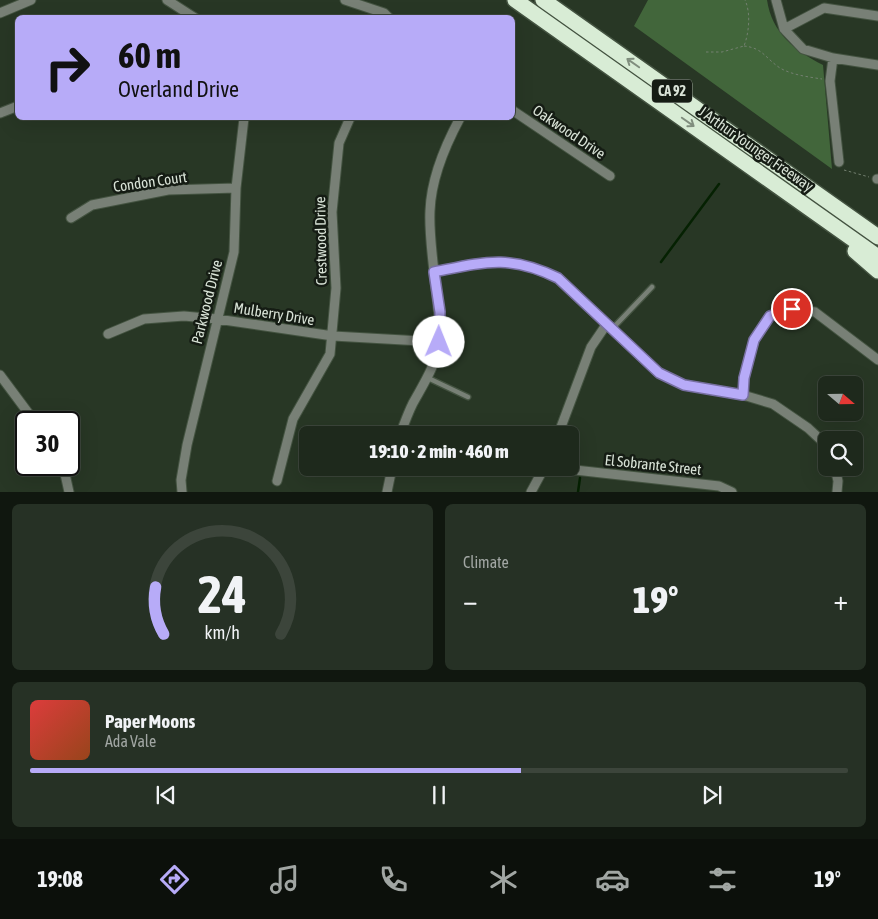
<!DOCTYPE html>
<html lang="en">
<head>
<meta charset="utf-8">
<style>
  :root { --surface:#1e291c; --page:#263125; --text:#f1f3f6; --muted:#a1a6a3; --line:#3c453b; --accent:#b7abf8 }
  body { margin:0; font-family:"Asap Condensed",sans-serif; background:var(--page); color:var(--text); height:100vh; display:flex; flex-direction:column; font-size:19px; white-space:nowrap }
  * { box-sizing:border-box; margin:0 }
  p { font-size:16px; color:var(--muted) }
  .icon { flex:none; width:28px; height:28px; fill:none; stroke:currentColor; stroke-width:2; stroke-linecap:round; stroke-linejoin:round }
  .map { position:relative; height:492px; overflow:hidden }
  .details { display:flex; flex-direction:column; gap:12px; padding:12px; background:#10170f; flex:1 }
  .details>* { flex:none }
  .banner { position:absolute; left:15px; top:15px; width:500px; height:105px; border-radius:8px; box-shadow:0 5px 20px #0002,0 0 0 1px var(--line); background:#b7abf8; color:#111; overflow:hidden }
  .needle { width:32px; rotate:110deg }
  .fabs { position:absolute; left:818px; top:376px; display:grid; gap:10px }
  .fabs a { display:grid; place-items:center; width:45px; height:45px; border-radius:8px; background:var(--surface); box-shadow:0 5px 20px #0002,0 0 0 1px var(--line); font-size:25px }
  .speed { position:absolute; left:15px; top:411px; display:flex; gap:10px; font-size:25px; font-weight:700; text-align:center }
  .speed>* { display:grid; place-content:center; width:65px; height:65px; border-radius:50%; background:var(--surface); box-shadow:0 5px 20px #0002,0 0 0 1px var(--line); line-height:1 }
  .speed .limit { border:2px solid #111; border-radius:8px; background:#fff; color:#111 }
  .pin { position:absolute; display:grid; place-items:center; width:42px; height:42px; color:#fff; margin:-21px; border:2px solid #fff; border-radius:50%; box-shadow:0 1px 5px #0007 }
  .me { position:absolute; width:55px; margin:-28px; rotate:1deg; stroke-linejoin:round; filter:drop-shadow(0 0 4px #0008) }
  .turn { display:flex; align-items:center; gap:18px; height:105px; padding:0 20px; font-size:22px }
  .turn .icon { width:65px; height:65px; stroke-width:2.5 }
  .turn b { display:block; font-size:35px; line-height:42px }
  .big { font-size:38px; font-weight:800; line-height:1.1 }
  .details .tile { flex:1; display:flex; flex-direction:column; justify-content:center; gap:8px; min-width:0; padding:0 18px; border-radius:8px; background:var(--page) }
  .details .dial { align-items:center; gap:0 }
  .dial svg { height:130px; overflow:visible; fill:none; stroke:var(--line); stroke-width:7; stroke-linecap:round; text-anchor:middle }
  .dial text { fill:var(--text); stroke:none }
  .song { display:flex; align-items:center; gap:15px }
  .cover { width:60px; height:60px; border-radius:8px; background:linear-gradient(135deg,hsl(0 70% 55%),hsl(20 70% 35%)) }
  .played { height:5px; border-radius:2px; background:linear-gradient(90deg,var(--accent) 60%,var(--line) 60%) }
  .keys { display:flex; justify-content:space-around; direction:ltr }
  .heat { display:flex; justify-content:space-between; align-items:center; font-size:28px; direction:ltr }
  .details .tiles { flex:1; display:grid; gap:12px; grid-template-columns:1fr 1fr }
  .tile:last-child { grid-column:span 2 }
  .trip { position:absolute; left:299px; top:426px; width:280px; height:50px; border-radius:8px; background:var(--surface); box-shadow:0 5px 20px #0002,0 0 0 1px var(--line); font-weight:800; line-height:50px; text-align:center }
  .tabs { display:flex; height:80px; justify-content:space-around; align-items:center; background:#0c100b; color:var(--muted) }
  .tabs .icon { width:35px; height:35px }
  .tabs .active { color:var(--accent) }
  .tabs b { font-size:22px; color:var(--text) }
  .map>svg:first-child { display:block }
  .green { fill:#42663b }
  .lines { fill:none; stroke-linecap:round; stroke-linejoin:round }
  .stream { stroke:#052102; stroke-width:2.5 }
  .service-casing { stroke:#445341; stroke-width:7 }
  .minor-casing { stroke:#445341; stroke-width:11 }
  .motorway-casing { stroke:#445341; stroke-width:18 }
  .path { stroke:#738070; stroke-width:1; stroke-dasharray:2.5 2.5; stroke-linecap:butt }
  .service { stroke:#788076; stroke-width:4.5 }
  .minor { stroke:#788076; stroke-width:9 }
  .motorway { stroke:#d8ecd5; stroke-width:15 }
  .oneway { stroke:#808e7e }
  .route-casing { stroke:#776fa1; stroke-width:12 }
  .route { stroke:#b7abf8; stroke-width:9 }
  .labels { text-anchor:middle; stroke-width:5; stroke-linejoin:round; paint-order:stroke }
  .shield { fill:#151c14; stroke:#9ea79c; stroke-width:1 }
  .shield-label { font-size:14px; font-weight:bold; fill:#d9e3d7 }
  .street-label { font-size:15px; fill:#d9e3d7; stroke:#151c14 }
</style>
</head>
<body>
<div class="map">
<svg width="878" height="492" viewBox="0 0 878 492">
  <rect width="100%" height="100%" fill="#283725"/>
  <!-- green -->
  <path class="green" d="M648,0H767C772,33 794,50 823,65L832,169L634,26Z"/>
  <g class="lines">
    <!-- stream -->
    <path class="stream" d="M661,262L719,184
      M578,492L580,478"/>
    <defs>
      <path id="service" d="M612,329L652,287
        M428,378L468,397"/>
      <path id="minor" d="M167,0L195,18
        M345,0L384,13L389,18
        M776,0L784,29L803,49L833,58L878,65
        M0,13L31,0
        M784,29L824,8L878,16
        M833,58L830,81L839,162
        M512,110L610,176
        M0,113L18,106
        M877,179H878
        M71,218L92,205L168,190L236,188
        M434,272C484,262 509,254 557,278L659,373L684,385L743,395L773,404L808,428L822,441L826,447
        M108,334L144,319L184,316L217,319L333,336L439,342
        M0,375L35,422
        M743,395L744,378L754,340L770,316L792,309L815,312L878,360
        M400,435C404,424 408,413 413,403C424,383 437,364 439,340C441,317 436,295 434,272C432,252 429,231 430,211C431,180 446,144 460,118
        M558,435L591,347L606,325
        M63,465L69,492
        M570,468L575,470L719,486L732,492
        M835,468L838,481L837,492
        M277,481L293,419L330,354L336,288L332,212L339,143L350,118
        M182,492L181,480L187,445L234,252L236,188L244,118
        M387,492L392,468
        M531,492L544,468"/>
      <path id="motorway" d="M515,0L878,257
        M543,0L878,237
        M855,251L878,271"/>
    </defs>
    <!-- service casing -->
    <use href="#service" class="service-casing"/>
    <!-- minor casing -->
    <use href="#minor" class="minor-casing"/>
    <!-- motorway casing -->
    <use href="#motorway" class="motorway-casing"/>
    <!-- path -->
    <path class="path" d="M744,46C763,48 765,58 780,68C792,75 809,77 822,79
      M706,52H722L744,46C749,33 751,13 745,0
      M844,170L869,177"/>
    <!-- service -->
    <use href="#service" class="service"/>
    <!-- minor -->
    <use href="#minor" class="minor"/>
    <!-- motorway -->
    <use href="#motorway" class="motorway"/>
  </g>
  <!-- one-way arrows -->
  <defs><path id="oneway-shaft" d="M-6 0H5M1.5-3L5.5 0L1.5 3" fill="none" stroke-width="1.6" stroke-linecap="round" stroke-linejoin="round" transform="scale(1.25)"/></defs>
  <g class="oneway">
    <use href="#oneway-shaft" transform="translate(633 63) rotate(-145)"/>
    <use href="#oneway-shaft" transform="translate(688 122) rotate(35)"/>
  </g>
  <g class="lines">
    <defs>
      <path id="route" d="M439,342L440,312L434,272C484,262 509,254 558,278L659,373L684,385L743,395L744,378L754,340L770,316L792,309"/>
    </defs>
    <!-- route casing -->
    <use href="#route" class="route-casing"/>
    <!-- route -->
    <use href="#route" class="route"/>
  </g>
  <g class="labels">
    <!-- shield labels -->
    <rect class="shield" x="652" y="79.5" width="40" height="23" rx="4"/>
    <g class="shield-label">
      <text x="672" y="96">CA 92</text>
    </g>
    <!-- street labels -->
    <g class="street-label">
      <text transform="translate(569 132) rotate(34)" y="5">Oakwood Drive</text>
      <text transform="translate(756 149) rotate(35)" y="5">J Arthur Younger Freeway</text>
      <text transform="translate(150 182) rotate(-8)" y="5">Condon Court</text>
      <text transform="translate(321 241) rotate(-91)" y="5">Crestwood Drive</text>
      <text transform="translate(207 302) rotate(-76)" y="5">Parkwood Drive</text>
      <text transform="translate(274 314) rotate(9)" y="5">Mulberry Drive</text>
      <text transform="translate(653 465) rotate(6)" y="5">El Sobrante Street</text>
    </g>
  </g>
</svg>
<div class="fabs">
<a><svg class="needle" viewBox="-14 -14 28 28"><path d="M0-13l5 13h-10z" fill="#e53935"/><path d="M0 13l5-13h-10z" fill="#a1a6a3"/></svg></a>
<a><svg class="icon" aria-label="search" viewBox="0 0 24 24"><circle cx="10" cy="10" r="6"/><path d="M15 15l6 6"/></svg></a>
</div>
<div class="speed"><div class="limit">30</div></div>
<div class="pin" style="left:792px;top:309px;background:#d93025"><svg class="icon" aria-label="arrive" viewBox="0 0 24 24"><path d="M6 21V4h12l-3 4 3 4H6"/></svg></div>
<svg class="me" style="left:439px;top:342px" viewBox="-20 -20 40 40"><circle r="19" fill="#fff"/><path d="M0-13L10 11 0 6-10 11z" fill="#b7abf8"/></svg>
<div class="trip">19:10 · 2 min · 460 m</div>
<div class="banner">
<div class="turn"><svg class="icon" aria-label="right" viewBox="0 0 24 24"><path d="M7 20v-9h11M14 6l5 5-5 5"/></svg><div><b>60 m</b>Overland Drive</div></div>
</div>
</div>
<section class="details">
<div class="tiles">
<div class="tile dial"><svg viewBox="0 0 100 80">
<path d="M14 69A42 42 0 1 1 86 69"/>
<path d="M14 69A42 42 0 0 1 9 40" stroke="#b7abf8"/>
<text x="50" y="56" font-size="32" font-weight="700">24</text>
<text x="50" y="72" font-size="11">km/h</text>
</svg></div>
<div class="tile"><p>Climate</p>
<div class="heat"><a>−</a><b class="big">19°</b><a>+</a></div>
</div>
<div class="tile">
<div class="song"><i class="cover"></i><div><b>Paper Moons</b><p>Ada Vale</p></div></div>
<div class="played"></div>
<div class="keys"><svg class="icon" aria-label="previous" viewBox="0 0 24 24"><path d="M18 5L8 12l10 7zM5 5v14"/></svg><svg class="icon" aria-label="pause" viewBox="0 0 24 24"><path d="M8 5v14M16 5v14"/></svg><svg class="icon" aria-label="next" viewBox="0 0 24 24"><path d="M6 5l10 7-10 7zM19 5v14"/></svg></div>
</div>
</div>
</section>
<nav class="tabs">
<b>19:08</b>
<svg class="icon active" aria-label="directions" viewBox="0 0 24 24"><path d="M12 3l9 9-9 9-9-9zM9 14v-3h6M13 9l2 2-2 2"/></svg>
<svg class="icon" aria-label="music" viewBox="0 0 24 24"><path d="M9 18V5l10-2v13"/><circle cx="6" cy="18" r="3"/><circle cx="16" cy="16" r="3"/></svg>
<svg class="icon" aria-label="phone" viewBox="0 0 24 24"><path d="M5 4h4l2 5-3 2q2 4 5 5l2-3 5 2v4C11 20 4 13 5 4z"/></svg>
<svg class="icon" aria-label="climate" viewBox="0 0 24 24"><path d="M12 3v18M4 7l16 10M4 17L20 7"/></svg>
<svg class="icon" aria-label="car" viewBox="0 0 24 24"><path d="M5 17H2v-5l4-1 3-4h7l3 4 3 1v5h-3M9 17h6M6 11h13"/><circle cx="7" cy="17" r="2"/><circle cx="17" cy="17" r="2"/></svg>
<svg class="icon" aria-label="filters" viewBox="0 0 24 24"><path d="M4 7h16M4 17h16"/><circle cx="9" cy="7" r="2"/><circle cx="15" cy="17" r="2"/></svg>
<b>19°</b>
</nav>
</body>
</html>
